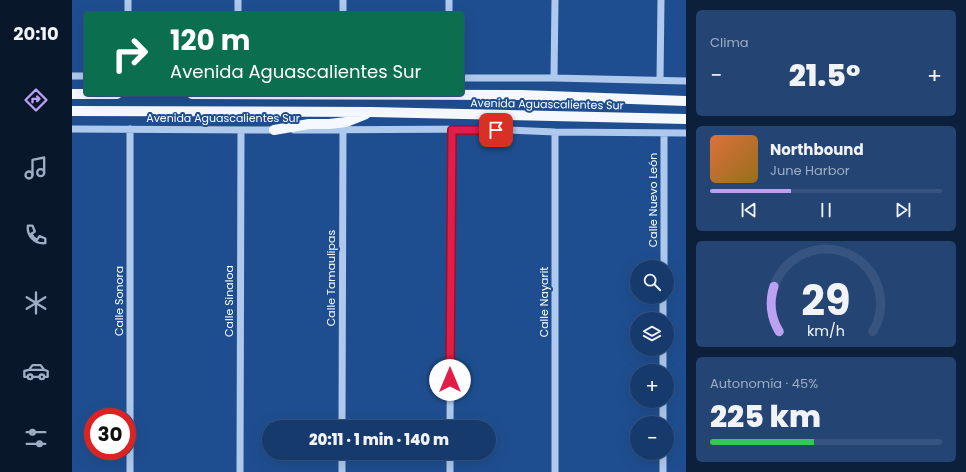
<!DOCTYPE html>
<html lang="es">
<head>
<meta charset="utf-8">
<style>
  :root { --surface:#173a6c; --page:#244574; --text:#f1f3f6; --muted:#9eadc2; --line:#36547f; --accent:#bca0f2 }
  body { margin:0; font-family:Poppins,sans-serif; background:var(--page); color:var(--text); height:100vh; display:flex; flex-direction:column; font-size:15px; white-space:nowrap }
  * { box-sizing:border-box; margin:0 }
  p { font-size:13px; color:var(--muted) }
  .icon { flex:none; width:22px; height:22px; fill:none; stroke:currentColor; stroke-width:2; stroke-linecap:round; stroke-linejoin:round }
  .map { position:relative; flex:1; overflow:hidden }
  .side { display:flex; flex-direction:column; gap:10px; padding:10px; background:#0d203b; width:280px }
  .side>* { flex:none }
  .hud { position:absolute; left:12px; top:12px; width:380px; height:84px; border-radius:4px; box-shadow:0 4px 16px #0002,0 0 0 1px var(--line); background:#0b6e4f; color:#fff; overflow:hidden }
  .fabs { position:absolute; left:558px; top:260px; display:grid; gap:8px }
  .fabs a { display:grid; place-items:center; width:44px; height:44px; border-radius:50%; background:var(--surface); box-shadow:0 4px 16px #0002,0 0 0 1px var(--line); font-size:20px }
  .speed { position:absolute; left:12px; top:408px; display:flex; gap:8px; font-size:20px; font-weight:700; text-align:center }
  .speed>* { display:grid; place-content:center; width:52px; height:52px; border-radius:50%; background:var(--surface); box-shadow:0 4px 16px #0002,0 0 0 1px var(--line); line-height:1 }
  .speed .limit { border:6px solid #d22; background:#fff; color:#111 }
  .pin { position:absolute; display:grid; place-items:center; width:34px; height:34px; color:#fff; margin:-17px; border-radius:8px; box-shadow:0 2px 6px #0006 }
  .me { position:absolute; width:44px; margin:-22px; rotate:0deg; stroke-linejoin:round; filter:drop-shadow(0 0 3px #0008) }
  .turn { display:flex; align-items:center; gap:14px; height:84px; padding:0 20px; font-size:18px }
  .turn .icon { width:52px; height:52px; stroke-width:2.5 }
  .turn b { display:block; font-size:28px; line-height:34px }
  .big { font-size:30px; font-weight:800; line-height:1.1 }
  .side .card { flex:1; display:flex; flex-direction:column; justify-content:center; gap:6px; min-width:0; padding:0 14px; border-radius:6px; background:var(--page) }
  .side .dial { align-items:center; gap:0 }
  .dial svg { height:104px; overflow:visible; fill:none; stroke:var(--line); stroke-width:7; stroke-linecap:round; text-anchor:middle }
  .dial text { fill:var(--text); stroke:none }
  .song { display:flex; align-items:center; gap:12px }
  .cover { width:48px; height:48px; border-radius:6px; background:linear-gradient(135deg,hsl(20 70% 55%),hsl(40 70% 35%)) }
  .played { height:4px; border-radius:2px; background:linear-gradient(90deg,var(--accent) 35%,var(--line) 35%) }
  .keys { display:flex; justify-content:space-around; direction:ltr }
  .heat { display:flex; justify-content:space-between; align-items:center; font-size:22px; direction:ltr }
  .charge { height:6px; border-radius:3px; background:linear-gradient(90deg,#34c759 45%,var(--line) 0) }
  .trip { position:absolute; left:190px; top:420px; width:234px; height:40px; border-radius:20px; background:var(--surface); box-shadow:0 4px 16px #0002,0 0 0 1px var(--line); font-weight:800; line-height:40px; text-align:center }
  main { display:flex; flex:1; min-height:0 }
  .dock { display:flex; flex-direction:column; width:72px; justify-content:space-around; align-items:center; background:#09172b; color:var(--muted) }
  .dock .icon { width:28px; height:28px }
  .dock .active { color:var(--accent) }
  .dock b { font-size:18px; color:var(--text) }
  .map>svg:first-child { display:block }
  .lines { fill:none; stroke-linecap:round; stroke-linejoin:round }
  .minor { stroke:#afc9ed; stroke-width:7 }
  .major { stroke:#f5f9ff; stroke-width:10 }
  .route-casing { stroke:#92132f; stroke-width:10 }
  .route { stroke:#e11d48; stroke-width:7 }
  .labels { text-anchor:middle; stroke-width:4; stroke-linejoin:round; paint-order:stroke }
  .street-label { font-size:11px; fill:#fff; stroke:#1f4e90 }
</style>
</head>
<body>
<main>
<nav class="dock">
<b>20:10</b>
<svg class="icon active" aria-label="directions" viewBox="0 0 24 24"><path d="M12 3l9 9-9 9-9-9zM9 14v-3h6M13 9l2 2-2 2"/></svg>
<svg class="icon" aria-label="music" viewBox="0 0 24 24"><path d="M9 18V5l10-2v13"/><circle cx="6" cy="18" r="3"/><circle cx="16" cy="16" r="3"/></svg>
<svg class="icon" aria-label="phone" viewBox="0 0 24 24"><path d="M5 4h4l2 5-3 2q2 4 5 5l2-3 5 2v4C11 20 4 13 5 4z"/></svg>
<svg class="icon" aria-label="climate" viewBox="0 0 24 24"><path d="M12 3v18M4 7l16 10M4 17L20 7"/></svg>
<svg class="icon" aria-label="car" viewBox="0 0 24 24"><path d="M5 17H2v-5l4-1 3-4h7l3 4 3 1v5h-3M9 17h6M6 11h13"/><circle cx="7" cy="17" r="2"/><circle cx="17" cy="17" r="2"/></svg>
<svg class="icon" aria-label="filters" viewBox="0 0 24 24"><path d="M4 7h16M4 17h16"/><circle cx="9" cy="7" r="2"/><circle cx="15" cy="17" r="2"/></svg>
</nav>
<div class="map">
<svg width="614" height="472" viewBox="0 0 614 472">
  <rect width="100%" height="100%" fill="#1f4e90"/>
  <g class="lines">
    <!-- minor -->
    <path class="minor" d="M166,0V14
      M56,14V0
      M271,14V0
      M377,14V0
      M0,76H14
      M390,78H482L614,81
      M482,78L483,0
      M588,80L589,0
      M0,129L206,130
      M222,130L409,129L483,132L614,133
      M483,132V472
      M592,267V133
      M591,319V297
      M591,371V349
      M591,423V401
      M270,427L271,130
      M378,427L380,130
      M58,472V129
      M168,472L169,130
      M270,472V453
      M378,472V453
      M591,472V453"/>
    <!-- major -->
    <path class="major" d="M0,94H45
      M120,94L449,95L614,101
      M0,111L299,112L614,119
      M202,130L237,124H257L274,122L294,114"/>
  </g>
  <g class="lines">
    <defs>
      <path id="route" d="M378,380L380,130H424"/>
    </defs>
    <!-- route casing -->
    <use href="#route" class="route-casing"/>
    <!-- route -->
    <use href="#route" class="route"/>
  </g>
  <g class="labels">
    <!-- street labels -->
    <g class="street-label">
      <text transform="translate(475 104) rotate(1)" y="4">Avenida Aguascalientes Sur</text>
      <text x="151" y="122">Avenida Aguascalientes Sur</text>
      <text transform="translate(581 200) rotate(-90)" y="4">Calle Nuevo León</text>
      <text transform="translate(259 278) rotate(-90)" y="4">Calle Tamaulipas</text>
      <text transform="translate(47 301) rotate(-90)" y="4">Calle Sonora</text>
      <text transform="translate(157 301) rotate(-90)" y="4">Calle Sinaloa</text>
      <text transform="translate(472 302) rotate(-90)" y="4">Calle Nayarit</text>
    </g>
  </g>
</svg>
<div class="fabs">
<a><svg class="icon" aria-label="search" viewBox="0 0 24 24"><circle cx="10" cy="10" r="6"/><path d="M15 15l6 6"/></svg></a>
<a><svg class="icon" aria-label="layers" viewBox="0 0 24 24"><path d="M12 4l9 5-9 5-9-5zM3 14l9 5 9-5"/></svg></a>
<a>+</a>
<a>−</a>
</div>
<div class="speed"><div class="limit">30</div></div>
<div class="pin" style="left:424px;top:130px;background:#d93025"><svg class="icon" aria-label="arrive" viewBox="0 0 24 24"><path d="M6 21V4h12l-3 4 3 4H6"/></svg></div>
<svg class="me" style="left:378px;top:380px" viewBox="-20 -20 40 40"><circle r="19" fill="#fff"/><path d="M0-13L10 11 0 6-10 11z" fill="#e11d48"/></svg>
<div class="trip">20:11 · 1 min · 140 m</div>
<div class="hud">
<div class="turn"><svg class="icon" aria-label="right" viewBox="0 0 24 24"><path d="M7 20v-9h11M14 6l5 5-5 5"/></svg><div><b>120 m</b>Avenida Aguascalientes Sur</div></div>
</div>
</div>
<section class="side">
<div class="card"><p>Clima</p>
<div class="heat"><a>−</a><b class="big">21.5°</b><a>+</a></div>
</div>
<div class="card">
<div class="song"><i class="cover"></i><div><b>Northbound</b><p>June Harbor</p></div></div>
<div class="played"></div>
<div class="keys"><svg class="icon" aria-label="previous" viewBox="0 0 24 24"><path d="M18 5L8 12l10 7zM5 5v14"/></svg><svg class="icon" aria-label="pause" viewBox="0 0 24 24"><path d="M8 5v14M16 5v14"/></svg><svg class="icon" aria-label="next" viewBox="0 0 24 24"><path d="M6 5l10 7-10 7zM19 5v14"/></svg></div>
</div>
<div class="card dial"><svg viewBox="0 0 100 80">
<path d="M14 69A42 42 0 1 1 86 69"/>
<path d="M14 69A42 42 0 0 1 10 34" stroke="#bca0f2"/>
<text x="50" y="56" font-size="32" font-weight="700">29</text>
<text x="50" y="72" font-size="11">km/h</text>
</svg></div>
<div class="card"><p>Autonomía · 45%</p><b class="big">225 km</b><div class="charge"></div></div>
</section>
</main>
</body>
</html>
